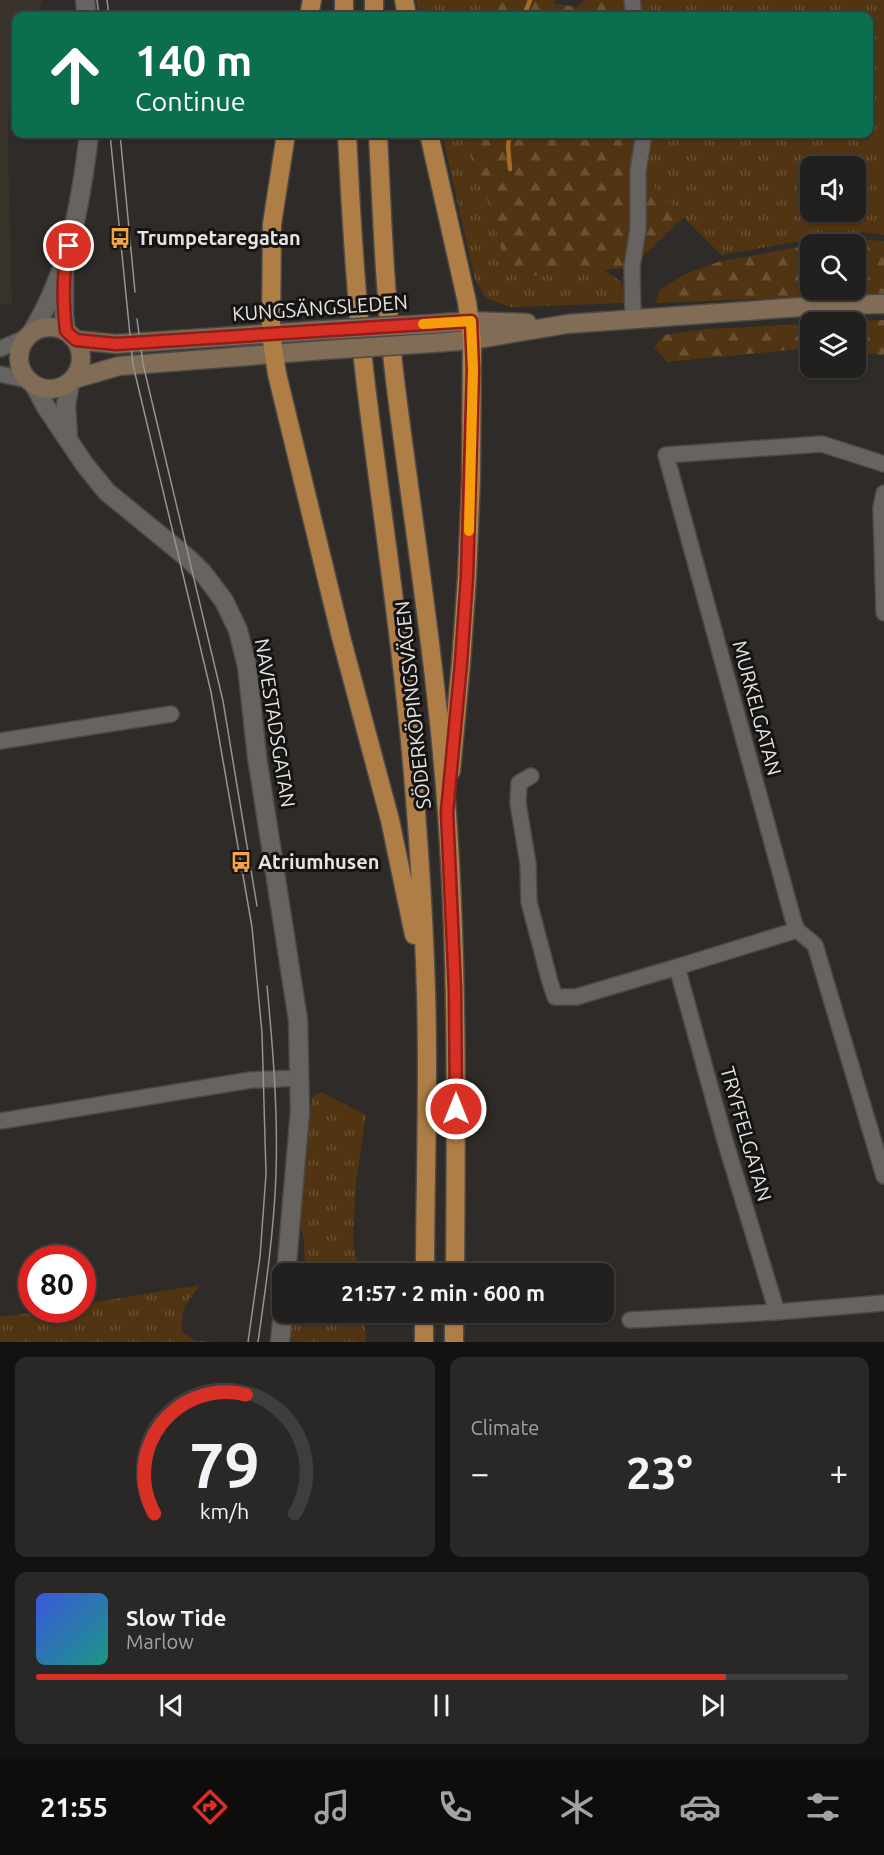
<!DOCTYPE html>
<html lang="en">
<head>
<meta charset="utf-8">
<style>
  :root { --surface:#22201e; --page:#2a2827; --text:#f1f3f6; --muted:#a2a3a4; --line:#3f3e3c; --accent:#d93025 }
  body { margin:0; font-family:Ubuntu,sans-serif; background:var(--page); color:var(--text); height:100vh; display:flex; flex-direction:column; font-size:22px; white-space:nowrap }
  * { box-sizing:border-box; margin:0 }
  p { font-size:20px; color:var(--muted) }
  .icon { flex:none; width:33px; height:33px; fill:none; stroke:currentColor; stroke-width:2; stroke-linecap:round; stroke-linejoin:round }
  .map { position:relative; height:1342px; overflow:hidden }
  .details { display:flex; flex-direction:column; gap:15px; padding:15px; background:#131210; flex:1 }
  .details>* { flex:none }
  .top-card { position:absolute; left:12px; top:12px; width:861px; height:126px; border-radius:12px; box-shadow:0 2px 4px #0004,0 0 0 2px var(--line); background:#0b6e4f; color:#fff; overflow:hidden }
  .tools { position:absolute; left:800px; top:156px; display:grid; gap:12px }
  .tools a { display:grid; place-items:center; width:66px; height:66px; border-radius:12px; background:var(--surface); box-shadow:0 2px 4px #0004,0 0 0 2px var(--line); font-size:30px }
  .speed { position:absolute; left:18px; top:1245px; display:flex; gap:12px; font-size:30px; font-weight:700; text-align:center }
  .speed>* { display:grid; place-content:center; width:78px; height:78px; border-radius:50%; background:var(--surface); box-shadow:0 2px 4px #0004,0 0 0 2px var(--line); line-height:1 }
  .speed .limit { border:9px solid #d22; background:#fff; color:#111 }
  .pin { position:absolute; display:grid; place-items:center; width:51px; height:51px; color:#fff; margin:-26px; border:3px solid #fff; border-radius:50%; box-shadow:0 2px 6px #0007 }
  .me { position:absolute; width:66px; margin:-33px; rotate:0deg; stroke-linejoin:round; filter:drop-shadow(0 0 4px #0008) }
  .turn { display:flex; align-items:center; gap:21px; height:126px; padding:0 24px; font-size:27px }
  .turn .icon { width:78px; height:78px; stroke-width:2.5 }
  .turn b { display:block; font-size:42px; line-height:51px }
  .big { font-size:45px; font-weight:700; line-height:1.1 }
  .details .card { flex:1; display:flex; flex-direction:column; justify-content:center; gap:9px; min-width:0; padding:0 21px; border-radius:12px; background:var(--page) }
  .details .dial { align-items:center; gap:0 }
  .dial svg { height:156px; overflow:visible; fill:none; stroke:var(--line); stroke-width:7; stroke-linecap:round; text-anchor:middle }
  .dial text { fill:var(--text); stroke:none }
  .song { display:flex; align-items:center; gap:18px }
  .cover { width:72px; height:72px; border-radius:9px; background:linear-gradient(135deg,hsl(230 70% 55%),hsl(170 70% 35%)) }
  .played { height:6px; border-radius:3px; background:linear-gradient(90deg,var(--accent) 85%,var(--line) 85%) }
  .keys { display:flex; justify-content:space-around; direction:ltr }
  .heat { display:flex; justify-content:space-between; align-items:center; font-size:33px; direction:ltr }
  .details .tiles { flex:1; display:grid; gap:15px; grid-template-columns:1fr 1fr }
  .card:last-child { grid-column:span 2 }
  .trip { position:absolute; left:272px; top:1263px; width:342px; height:60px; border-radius:12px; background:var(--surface); box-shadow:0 2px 4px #0004,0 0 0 2px var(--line); font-weight:700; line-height:60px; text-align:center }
  .tabs { display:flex; height:96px; justify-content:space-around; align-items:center; background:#0e0d0c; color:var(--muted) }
  .tabs .icon { width:42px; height:42px }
  .tabs .active { color:var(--accent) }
  .tabs b { font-size:27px; color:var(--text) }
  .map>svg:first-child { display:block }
  .built { fill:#3a332c }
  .grass { fill:url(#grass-tufts); fill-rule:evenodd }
  .forest { fill:url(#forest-firs) }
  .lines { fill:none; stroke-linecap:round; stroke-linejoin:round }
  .stream { stroke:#a46c28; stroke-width:4.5 }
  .minor-casing { stroke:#4c4947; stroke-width:18 }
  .tertiary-casing { stroke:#4c4947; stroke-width:21 }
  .secondary-casing { stroke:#4c4947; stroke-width:21 }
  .trunk-casing { stroke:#4c4947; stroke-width:21 }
  .minor { stroke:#666360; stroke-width:15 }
  .tertiary { stroke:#666360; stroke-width:18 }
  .secondary { stroke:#816d56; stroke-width:18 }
  .trunk { stroke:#ae7e46; stroke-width:18 }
  .tram { stroke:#969491; stroke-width:1.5 }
  .secondary-bridge-casing { stroke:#4c4947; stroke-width:21; stroke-linecap:butt }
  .secondary-bridge { stroke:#816d56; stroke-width:18 }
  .route-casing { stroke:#8d1f18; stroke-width:15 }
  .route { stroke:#d93025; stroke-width:10 }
  .slow { stroke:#f59e0b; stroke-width:10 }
  .labels { text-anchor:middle; stroke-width:6; stroke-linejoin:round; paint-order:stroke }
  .poi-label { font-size:20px; font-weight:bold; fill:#e6e4e2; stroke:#151412; text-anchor:start }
  .street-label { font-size:20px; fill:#e6e4e2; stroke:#151412 }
</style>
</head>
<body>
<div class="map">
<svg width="884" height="1342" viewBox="0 0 884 1342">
  <defs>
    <pattern id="grass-tufts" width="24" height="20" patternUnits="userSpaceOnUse" patternTransform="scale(1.5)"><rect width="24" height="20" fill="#513411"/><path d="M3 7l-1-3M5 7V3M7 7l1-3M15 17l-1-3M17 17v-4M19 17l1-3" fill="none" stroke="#6a5133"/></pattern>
    <pattern id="forest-firs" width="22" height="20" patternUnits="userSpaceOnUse" patternTransform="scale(1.5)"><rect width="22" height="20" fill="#513411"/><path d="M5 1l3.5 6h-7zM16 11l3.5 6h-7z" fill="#6a5133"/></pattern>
  </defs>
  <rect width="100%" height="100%" fill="#2e2b28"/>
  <!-- built -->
  <path class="built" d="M0,0H42L37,16H16V72L9,108L8,155L12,304L0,305Z"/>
  <!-- grass -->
  <path class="grass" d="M416,0H491L482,16H419Z
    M632,0H884V235L862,232L822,237L721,255L638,171L644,134H868V16H634ZM810,166H855V212H810Z
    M442,134H465L476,176L492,211L504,261L532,276L559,270H604L622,282L625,303L511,307L486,298L475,280Z
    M321,1092L366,1115L356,1182L353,1241L359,1273L306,1274L305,1271L304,1241L300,1224L312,1097Z
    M200,1285L184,1307L181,1330L194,1340L210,1342H0V1317L48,1310H82L83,1304Z
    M291,1313H364L366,1342H289Z"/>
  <!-- forest -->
  <path class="forest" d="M491,0H555V4L578,7L584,0H632L634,16H482Z
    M465,134H644L638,171L684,217L632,267L604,270H559L532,276L504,261L492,211L476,176Z
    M869,240L884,241V294L655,303L660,290L683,275L718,262L810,245V290H855V244H812Z
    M884,320V354L882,355L855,351V322H837Z
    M810,324V348L667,362L654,347L664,335L705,329Z"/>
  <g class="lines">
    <!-- stream -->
    <path class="stream" d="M524,16L530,0
      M510,169L508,146L510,134"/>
    <defs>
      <path id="minor" d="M632,0L634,16
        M633,318L632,267L638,229V171L644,134
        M0,349L27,337
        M0,374L27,380
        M884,464L822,444L666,455L793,919L797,930L815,945L884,1176
        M884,493L881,508L884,613
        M0,741L171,714
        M531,776L519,783L518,803L528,864L529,902L550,982L555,997H576L677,967L726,1144L777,1312
        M677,967L797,930
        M0,1121L251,1080L300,1078
        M630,1320L777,1312L884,1303"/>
      <path id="tertiary" d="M85,0L87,16
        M64,270V314L66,331
        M32,332C69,272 81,203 89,134
        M34,385L46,407L85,465L107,492L189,559L203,573L224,601L238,630L247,666L257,757L298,1020L300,1111L286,1274
        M68,438L66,405L70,383
        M280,1342L283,1312"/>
      <path id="secondary" d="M430,324L471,321L527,323
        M19 358a31 31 0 1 1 62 0a31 31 0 1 1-62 0Z
        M76,340L116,344L323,330
        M433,343L472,340L567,324L828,305L884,304
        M74,379L119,366L325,350"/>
      <path id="trunk" d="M344,0V16
        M374,0V16
        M404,0L407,16
        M309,16L312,0
        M286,134L272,224L271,334L277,374L341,637L390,820L414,935
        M347,134C351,217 356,302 366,386C382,515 402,644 413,774C419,846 424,919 426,992C429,1086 425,1180 425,1274
        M378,134C382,216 385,298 395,380C413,524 437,669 447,814C458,967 456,1120 455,1274
        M429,134L467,302L472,340L471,480L467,577L461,663L451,771
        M424,1342V1312
        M454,1342V1312"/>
    </defs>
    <!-- minor casing -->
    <use href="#minor" class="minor-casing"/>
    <!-- tertiary casing -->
    <use href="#tertiary" class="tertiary-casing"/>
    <!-- secondary casing -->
    <use href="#secondary" class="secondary-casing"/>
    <!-- trunk casing -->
    <use href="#trunk" class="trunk-casing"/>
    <!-- minor -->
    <use href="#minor" class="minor"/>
    <!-- tertiary -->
    <use href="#tertiary" class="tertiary"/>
    <!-- secondary -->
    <use href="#secondary" class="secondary"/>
    <!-- trunk -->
    <use href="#trunk" class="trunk"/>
    <!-- tram -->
    <path class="tram" d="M97,0L99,16
      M107,0L109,16
      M110,134L133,365L211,692L252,927L262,1033L266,1174L260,1257L248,1342
      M120,134L135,292
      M137,319L143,364L223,701L257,906
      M258,1342C266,1286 274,1230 276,1174C278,1111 273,1049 267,986"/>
    <defs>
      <path id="secondary-bridge" d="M323,330L430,324
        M325,350L433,343"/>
    </defs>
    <!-- secondary-bridge casing -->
    <use href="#secondary-bridge" class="secondary-bridge-casing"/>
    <!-- secondary-bridge -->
    <use href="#secondary-bridge" class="secondary-bridge"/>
  </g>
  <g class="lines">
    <defs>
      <path id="route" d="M69,246C62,272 63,304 66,331L76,340L116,344L471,321L473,370L467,577L461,663L447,812L455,990L456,1109"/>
    </defs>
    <!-- route casing -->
    <use href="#route" class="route-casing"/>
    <!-- route -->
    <use href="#route" class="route"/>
    <!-- slow -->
    <path class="slow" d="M423,324L471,321L473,370L469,531"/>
  </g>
  <!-- icons -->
  <defs>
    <symbol id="bus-bare" viewBox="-9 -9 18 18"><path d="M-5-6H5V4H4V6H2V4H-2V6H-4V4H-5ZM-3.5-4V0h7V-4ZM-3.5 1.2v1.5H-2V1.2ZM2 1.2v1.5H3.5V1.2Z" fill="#f3a443" stroke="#151412" stroke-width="2.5" paint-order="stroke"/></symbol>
  </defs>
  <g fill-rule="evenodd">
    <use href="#bus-bare" x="105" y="223" width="30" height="30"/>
    <use href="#bus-bare" x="226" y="847" width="30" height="30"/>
  </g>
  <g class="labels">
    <!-- poi labels -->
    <g class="poi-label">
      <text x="137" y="245">Trumpetaregatan</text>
      <text x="258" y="869">Atriumhusen</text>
    </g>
    <!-- street labels -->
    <g class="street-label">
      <text transform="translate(320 308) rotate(-4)" y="7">KUNGSÄNGSLEDEN</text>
      <text transform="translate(413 705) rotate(-96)" y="7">SÖDERKÖPINGSVÄGEN</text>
      <text transform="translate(757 708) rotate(75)" y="7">MURKELGATAN</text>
      <text transform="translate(275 723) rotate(81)" y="7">NAVESTADSGATAN</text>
      <text transform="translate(746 1134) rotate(74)" y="7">TRYFFELGATAN</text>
    </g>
  </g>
</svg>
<div class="tools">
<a><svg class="icon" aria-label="sound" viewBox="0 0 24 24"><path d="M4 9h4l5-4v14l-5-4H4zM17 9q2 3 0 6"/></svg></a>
<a><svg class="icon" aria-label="search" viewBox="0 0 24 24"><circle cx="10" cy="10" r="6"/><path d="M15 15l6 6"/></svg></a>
<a><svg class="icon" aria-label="layers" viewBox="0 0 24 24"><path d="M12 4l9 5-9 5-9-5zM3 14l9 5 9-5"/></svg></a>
</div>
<div class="speed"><div class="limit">80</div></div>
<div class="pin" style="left:69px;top:246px;background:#d93025"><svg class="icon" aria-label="arrive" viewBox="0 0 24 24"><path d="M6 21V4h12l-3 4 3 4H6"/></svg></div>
<svg class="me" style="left:456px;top:1109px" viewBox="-20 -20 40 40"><circle r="17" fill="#d93025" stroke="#fff" stroke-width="3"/><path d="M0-11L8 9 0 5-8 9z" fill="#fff"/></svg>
<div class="trip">21:57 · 2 min · 600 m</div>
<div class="top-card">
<div class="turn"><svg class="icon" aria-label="ahead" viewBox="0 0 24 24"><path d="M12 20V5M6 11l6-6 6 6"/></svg><div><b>140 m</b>Continue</div></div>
</div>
</div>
<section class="details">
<div class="tiles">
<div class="card dial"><svg viewBox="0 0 100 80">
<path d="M14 69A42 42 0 1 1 86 69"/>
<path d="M14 69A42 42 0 0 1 61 8" stroke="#d93025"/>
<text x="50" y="56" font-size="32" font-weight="700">79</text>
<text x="50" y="72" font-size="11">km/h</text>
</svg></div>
<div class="card"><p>Climate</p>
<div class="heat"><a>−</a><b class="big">23°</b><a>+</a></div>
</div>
<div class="card">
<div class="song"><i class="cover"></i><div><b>Slow Tide</b><p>Marlow</p></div></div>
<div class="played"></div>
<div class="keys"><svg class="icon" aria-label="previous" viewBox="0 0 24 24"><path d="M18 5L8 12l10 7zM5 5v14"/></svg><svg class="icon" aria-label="pause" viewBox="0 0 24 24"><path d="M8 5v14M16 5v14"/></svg><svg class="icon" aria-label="next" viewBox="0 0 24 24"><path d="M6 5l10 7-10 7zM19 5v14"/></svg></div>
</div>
</div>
</section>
<nav class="tabs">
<b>21:55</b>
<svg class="icon active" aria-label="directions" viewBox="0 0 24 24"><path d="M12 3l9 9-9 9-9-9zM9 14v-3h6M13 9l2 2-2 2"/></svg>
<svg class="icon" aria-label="music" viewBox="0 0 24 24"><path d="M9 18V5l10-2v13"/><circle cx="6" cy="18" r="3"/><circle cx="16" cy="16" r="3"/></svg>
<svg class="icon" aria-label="phone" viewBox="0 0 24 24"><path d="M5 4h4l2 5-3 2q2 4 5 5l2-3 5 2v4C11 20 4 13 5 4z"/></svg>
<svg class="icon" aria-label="climate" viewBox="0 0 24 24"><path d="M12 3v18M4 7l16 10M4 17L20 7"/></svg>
<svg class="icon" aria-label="car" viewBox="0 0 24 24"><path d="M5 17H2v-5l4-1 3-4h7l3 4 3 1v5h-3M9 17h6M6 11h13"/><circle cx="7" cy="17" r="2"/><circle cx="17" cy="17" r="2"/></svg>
<svg class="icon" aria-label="filters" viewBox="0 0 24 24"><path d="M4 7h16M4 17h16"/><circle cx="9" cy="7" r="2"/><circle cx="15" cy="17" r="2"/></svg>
</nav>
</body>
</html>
